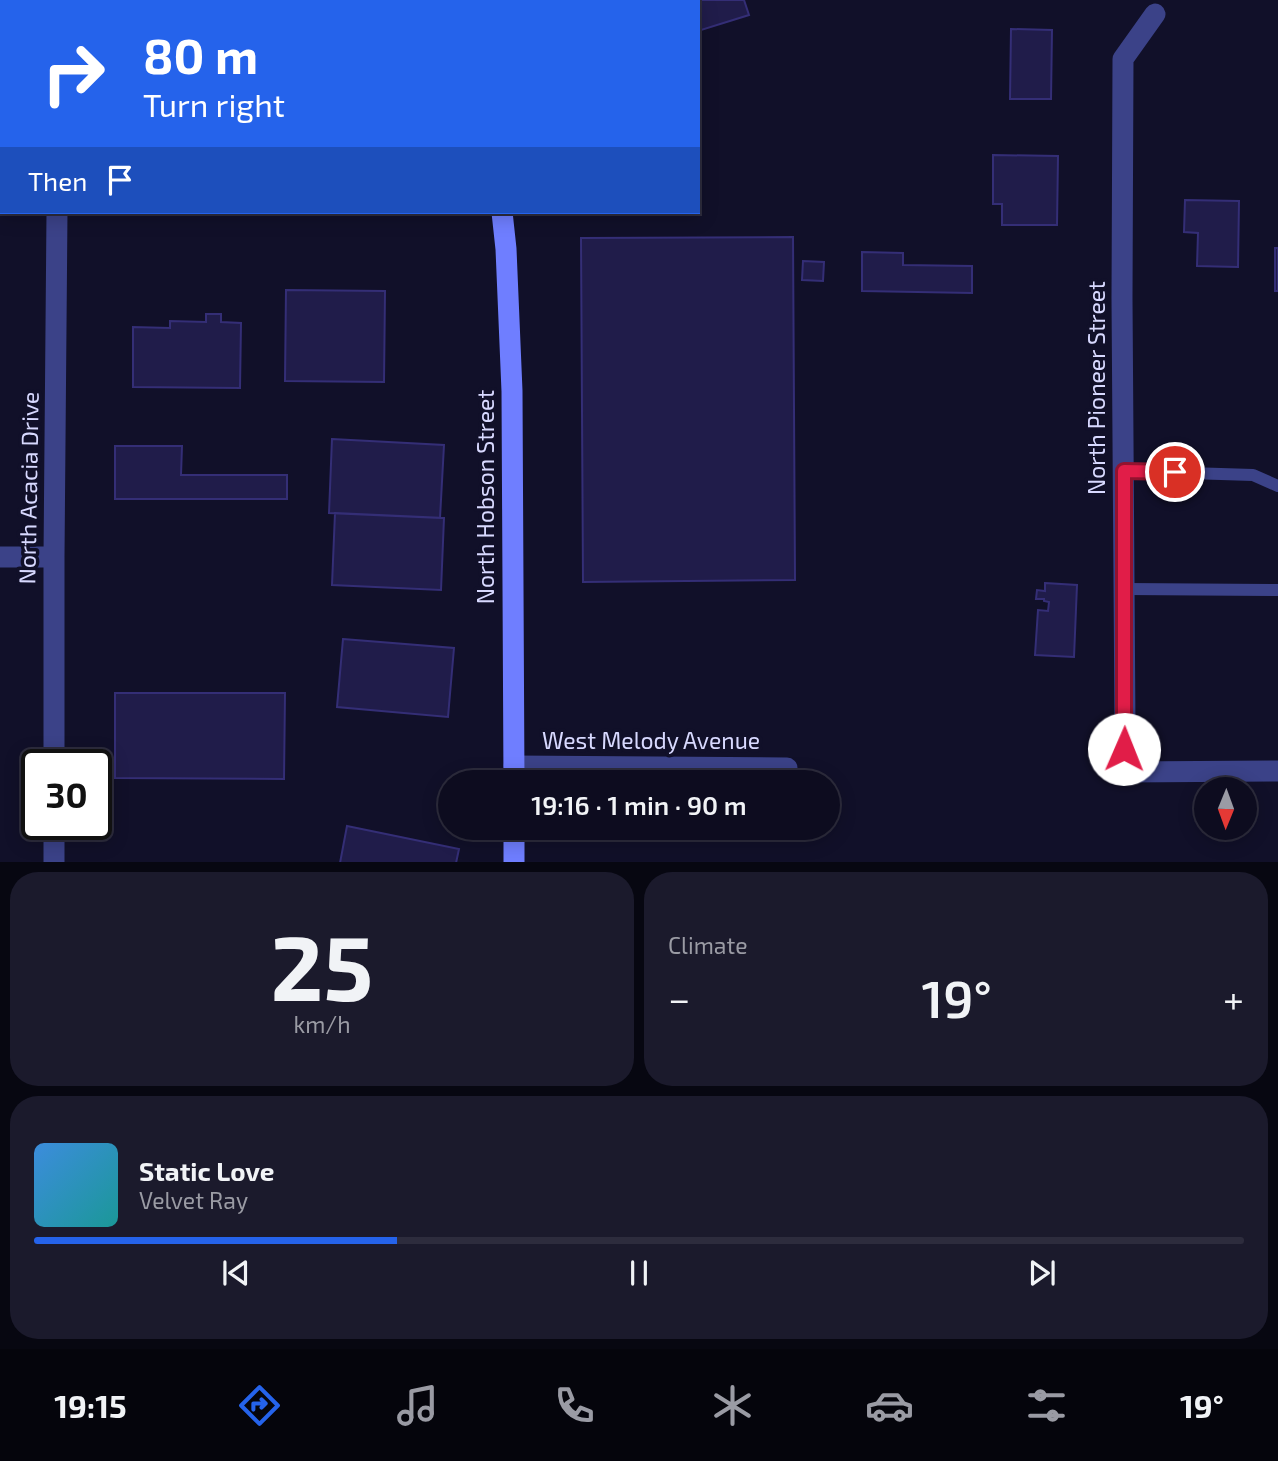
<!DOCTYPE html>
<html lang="en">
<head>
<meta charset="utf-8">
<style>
  :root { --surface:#0d0c1f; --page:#1b1a2c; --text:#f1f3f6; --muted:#9a9ba4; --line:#2d2c3d; --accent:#2563eb }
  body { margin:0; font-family:"Exo 2",sans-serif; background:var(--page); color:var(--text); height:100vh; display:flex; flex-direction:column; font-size:26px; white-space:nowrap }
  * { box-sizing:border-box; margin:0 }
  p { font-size:23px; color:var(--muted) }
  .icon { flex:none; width:38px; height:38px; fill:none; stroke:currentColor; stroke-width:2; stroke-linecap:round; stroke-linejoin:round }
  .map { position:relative; height:862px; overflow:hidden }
  .details { display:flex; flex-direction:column; gap:10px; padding:10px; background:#070711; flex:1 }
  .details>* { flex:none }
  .hud { position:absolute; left:0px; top:0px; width:700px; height:214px; box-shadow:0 4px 18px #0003,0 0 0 2px var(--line); background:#2563eb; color:#fff; overflow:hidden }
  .needle { width:46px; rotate:181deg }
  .buttons { position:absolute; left:1194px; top:777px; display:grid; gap:14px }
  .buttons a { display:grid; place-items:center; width:63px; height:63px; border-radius:50%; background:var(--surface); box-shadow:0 4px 18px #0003,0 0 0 2px var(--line); font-size:35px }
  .speed { position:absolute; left:21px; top:749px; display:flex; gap:14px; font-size:35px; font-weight:700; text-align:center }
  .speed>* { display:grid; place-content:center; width:91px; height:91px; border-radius:50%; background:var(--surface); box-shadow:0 4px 18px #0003,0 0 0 2px var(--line); line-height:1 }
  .speed .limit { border:4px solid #111; border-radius:10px; background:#fff; color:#111 }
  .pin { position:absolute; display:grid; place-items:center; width:60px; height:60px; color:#fff; margin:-30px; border:4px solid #fff; border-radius:50%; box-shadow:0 2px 7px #0007 }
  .me { position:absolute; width:77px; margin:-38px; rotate:1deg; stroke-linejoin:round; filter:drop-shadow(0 0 5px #0008) }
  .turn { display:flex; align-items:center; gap:24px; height:147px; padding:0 28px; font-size:32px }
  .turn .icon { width:91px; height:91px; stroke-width:2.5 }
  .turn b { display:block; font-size:49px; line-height:60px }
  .then { display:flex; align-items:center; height:66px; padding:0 28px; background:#0003; gap:14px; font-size:26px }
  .big { font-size:52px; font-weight:600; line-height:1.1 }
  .details .tile { flex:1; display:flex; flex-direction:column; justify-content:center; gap:10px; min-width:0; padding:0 24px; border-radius:28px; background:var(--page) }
  .details .dial { align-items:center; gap:0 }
  .dial b { font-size:91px; line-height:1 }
  .song { display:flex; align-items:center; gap:21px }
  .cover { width:84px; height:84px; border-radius:10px; background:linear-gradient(135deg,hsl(210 70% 55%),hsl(180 70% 35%)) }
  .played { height:7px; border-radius:4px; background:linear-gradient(90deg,var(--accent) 30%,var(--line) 30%) }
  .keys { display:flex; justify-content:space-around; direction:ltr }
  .heat { display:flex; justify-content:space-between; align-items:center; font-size:38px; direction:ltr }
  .details .tiles { flex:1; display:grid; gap:10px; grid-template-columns:1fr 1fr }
  .tile:last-child { grid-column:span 2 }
  .trip { position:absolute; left:438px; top:770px; width:402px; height:70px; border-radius:35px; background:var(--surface); box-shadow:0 4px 18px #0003,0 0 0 2px var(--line); font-weight:600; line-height:70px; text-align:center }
  .tab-bar { display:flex; height:112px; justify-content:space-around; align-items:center; background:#05050c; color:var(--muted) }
  .tab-bar .icon { width:49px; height:49px }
  .tab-bar .current { color:var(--accent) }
  .tab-bar b { font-size:32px; color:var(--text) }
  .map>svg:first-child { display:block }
  .building { fill:#201c4a; stroke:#342e76; stroke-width:2 }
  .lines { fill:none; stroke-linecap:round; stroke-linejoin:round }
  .lane { stroke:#3b4288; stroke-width:12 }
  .street { stroke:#3b4288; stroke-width:21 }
  .secondary { stroke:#6f7eff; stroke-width:21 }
  .route-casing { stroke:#92132f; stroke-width:18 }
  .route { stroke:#e11d48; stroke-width:12 }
  .labels { text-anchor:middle; stroke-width:7; stroke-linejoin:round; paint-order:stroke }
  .street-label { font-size:23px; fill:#d8d9ff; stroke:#111029 }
</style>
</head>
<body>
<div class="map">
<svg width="1278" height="863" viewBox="0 0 1278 863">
  <rect width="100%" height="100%" fill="#111029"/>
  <!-- building -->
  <path class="building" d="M226,0H349V2H226Z
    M526,0H744L749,15L698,31V2H527Z
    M1011,29L1052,30L1051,99H1010Z
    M993,155L1058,156L1057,225H1002V204H993Z
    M1185,200L1239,201L1238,267L1197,266L1198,233L1184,232Z
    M793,237L795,580L583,582L581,238Z
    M1275,248H1278V291H1275Z
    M862,252L903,253V265L972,266V293L862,291Z
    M803,261L824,262L823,281L802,280Z
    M286,290L385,291L384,382L285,381Z
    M206,314H221V322L241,323L240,388L133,387V327L170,328V321L206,322Z
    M332,439L444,445L440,518L329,513Z
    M115,446H182L181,475H287V499H115Z
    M335,513L444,518L441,590L332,585Z
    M1045,583L1077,585L1074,657L1035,655L1038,610L1048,611L1049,602L1044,601V599H1036L1037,590L1045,591Z
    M343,639L454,648L448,717L337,707Z
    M115,693H285L284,779L115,778Z
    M347,826L459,849L456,863H340Z"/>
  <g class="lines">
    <!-- lane -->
    <path class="lane" d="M1124,471L1253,475L1278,486
      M1125,589L1278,590"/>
    <!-- street -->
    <path class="street" d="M64,2L65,0
      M1155,14L1123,59L1122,298L1125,725L1124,772L1278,771
      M0,557H54
      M54,765V557L57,212
      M514,766L787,768
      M54,824V863"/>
    <!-- secondary -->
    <path class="secondary" d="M436,0L437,2
      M502,212L506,249L512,391L514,782
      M514,828V863"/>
  </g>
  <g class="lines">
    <defs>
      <path id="route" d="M1124,749V471L1175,472"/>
    </defs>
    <!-- route casing -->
    <use href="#route" class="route-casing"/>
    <!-- route -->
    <use href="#route" class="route"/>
  </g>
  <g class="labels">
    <!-- street labels -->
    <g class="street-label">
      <text transform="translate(1097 388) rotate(-90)" y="8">North Pioneer Street</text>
      <text transform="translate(29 488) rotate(-89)" y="8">North Acacia Drive</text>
      <text transform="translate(486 497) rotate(-90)" y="8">North Hobson Street</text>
      <text x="651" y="749">West Melody Avenue</text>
    </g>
  </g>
</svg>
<div class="buttons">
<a><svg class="needle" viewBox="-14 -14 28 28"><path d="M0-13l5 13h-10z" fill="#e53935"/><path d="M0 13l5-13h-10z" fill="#9a9ba4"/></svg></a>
</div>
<div class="speed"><div class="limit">30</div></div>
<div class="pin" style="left:1175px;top:472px;background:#d93025"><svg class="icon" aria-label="arrive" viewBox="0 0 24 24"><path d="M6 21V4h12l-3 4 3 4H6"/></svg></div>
<svg class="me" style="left:1124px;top:749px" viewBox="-20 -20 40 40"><circle r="19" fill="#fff"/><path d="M0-13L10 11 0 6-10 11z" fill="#e11d48"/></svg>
<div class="trip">19:16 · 1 min · 90 m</div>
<div class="hud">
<div class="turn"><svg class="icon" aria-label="right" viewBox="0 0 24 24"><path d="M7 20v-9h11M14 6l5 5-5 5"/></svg><div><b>80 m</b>Turn right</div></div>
<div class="then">Then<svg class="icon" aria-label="arrive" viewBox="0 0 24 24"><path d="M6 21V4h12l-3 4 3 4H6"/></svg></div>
</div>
</div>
<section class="details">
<div class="tiles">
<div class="tile dial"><b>25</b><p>km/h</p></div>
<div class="tile"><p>Climate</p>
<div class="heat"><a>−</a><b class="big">19°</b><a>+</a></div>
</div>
<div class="tile">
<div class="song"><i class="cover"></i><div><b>Static Love</b><p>Velvet Ray</p></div></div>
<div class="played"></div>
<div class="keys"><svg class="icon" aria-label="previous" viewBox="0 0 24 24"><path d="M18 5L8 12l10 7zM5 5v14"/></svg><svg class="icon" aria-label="pause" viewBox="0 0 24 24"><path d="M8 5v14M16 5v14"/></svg><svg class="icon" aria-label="next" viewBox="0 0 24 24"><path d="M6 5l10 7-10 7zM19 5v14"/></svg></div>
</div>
</div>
</section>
<nav class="tab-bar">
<b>19:15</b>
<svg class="icon current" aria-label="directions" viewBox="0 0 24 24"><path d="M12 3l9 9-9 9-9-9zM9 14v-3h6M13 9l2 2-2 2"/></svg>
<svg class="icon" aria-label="music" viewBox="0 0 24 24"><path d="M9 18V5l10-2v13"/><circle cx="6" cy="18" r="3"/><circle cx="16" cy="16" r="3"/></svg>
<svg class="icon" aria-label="phone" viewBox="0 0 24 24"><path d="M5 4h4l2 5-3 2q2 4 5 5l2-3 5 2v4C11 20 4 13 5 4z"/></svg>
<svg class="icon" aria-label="climate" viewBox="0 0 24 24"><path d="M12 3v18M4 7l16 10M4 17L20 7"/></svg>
<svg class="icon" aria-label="car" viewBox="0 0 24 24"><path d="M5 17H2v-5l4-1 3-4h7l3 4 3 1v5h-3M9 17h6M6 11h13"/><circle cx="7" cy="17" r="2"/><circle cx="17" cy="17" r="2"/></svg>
<svg class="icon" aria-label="filters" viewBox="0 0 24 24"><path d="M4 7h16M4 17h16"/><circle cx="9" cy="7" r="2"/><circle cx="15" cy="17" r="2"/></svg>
<b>19°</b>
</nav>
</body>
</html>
